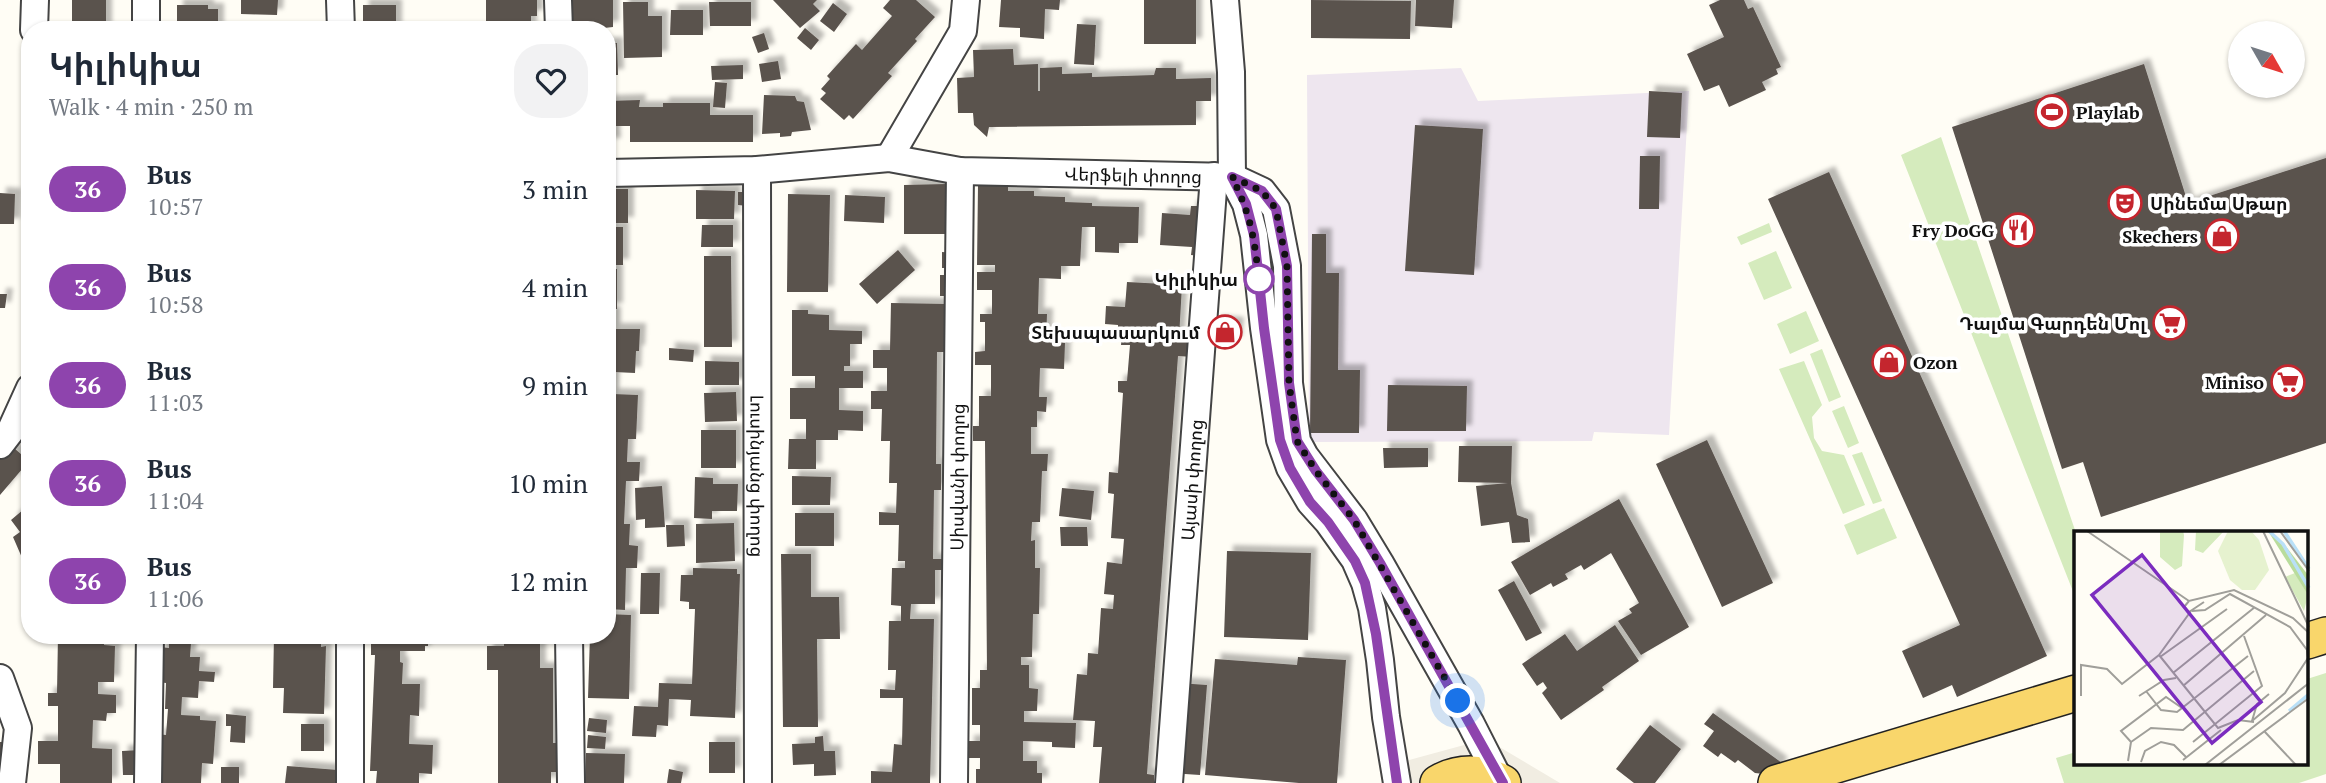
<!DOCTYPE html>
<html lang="en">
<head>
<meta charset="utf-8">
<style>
	body { margin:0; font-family:"PT Serif","Noto Sans Armenian",serif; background:#f2f2f3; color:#1f2937; height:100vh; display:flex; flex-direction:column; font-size:26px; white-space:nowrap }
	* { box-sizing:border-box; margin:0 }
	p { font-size:23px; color:#747a83 }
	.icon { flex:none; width:38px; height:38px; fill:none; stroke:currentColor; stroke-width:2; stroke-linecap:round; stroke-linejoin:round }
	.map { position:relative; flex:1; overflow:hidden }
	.details { position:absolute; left:21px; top:21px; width:595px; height:623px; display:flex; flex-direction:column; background:#fff; border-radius:28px; box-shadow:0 2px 5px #0004 }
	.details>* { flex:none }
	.badge { padding:0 14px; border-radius:23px; font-size:24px; line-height:46px }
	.needle { width:46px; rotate:129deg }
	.controls { position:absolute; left:2228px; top:21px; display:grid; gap:14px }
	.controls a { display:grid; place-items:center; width:77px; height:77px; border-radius:50%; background:#fff; box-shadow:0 2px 5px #0004; font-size:35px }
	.you { position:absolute; width:35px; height:35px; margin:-18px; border:5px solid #fff; border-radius:50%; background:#1a73e8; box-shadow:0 0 0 10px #1a73e833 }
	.map>.badge { position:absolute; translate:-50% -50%; box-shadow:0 0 0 4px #fff }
	.round { display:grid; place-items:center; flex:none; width:74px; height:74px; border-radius:28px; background:#f2f2f3 }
	.headline { display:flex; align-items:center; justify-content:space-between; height:119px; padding:0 28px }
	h1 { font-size:33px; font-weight:700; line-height:52px }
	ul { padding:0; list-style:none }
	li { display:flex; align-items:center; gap:21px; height:98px; padding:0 28px }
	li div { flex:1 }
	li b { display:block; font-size:26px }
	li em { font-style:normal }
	li .badge { min-width:77px; font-weight:700; text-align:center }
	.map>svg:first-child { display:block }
	.industrial { fill:#eee6ef }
	.green { fill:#d5ebbd }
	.plaza { fill:#f1ede2 }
	.building { fill:#5a524d; filter:url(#shadow) }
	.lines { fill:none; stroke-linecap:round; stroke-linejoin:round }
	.minor-casing { stroke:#444; stroke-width:30 }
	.major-casing { stroke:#222; stroke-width:38 }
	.minor { stroke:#fff; stroke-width:26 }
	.major { stroke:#f9d66b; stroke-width:35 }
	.line-casing { stroke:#fff; stroke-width:16 }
	.line { stroke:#8e44ad; stroke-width:10 }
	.walk { stroke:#111; stroke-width:7; stroke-dasharray:0 12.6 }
	.stop-dot { fill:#fff; stroke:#8e44ad; stroke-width:3.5 }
	.labels { text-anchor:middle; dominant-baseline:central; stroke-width:7; stroke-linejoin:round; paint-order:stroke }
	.poi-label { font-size:18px; font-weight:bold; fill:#111; stroke:#fff; text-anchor:end }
	.street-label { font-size:18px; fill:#111; stroke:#fff }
	.stop-label { font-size:18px; font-weight:bold; fill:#111; stroke:#fff; text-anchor:end }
	.inset-river { fill:none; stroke:#b9e0f7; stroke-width:3.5 }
	.inset-road { fill:none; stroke:#a09f9a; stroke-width:2 }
	.view { fill:#7b2cbf; fill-opacity:0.15; stroke:#7b2cbf; stroke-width:3.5 }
	.inset-edge { fill:none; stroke:#111; stroke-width:3.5 }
</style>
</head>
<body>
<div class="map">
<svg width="2326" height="783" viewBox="0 0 2326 783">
	<defs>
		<filter id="shadow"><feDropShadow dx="6" dy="-6" stdDeviation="2" flood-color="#0004"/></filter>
	</defs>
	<rect width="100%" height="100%" fill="#fffdf5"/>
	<!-- industrial -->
	<path class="industrial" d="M1461,68L1478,101L1689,91L1669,435L1594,432L1592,441L1309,442L1307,75Z"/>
	<!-- green -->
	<path class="green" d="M1941,137L2076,533V599L1901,155Z
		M1769,223L1772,232L1741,245L1737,237Z
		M1776,251L1792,288L1764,300L1748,263Z
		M1806,311L1819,341L1790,354L1777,324Z
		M1822,349L1841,397L1829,402L1810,354Z
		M1804,361L1822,405L1812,417L1814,438L1822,451L1844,455L1865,505L1843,514L1779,369Z
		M1844,406L1859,443L1848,448L1832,411Z
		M1862,452L1882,501L1873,504L1852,455Z
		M1884,508L1897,538L1857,555L1844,525Z
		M2326,673V774L2299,783H2064L2056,758L2076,752V764H2307V679Z"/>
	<!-- plaza -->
	<path class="plaza" d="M1486,739L1560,783H1382L1380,768Z"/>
	<!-- building -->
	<path class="building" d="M72,0H106V30H72Z
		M241,0H278L277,15L241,14Z
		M486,0H537V16H531V30H486Z
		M570,0H613V27L604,28V30H570Z
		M773,0H817L813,4L820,11L800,28Z
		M890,0H916L935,17L915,39L917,41L888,73L892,76L853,119L849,115L844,120L820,99L826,93L821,89L830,79L827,76L856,44L862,50L892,16L883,8Z
		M1001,0H1060L1059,10L1045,9L1044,39L1020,37V28L999,27Z
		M1144,0H1196V44H1144Z
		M1311,0L1411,1L1410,39L1311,38Z
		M1416,0H1454L1452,28L1415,26Z
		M1720,0H1744L1748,9L1753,7L1781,67L1776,69L1778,74L1762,82L1766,90L1729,107L1719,85L1704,91L1687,54L1724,37L1709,5Z
		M623,2H648V16H662V57L624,58Z
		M709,2H751V26H710Z
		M833,3L847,14L834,32L820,21Z
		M177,5H208V9H218V30H177Z
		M363,5H396V30H363Z
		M671,10H703V35H670Z
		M1077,24L1096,25L1094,65L1074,64Z
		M805,28L819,40L811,50L797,38Z
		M764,33L769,49L758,53L752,37Z
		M607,43H617L618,75H607Z
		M1013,49L1014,65L1038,64V91H1040V68L1062,67V74L1092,73V77L1154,75L1156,68H1176V79L1211,78V101H1196V125L989,127L987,137L974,125L973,113H958L957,78L974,77L973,50Z
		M778,61L781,79L762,82L759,64Z
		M2144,64L2188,203L2326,158V443L2101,517L2083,462L2062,469L1952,127Z
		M743,65V79L712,80L711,66Z
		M715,82L727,83L725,108L713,107Z
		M1649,91L1682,93L1680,138L1647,137Z
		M764,95L795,96L797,101L804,102L811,130L792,132L791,136L780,137V133L762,134Z
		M640,100L639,107H663V103H710V115H753V142H630V126H614L615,144H607V101Z
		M1415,125L1483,129L1474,275L1405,271Z
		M1640,156H1660L1659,209H1639Z
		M1829,172L2047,656L1957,697L1952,685L1923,698L1902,651L1960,625L1768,199Z
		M946,184L947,234H904V185Z
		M978,186H1008V191H1034V196L1065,197V202L1092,203V206L1139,207L1138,243H1119V253L1095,252V227H1082L1080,266H1061V279L1039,278L1038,314H1047L1046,342L1065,343L1064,369L1040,368L1039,397H1047L1046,412L1037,411V427H1031V454H1048L1047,471H1042L1040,522H1032L1031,541L1035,540V568H1040L1039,614H1033L1032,657H1021V665H1029V688L1038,689L1037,711H1024V722L1076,723L1075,748L1052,747V742L1023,741V761H1037V773H1042V783H976V769H980V758H968V741H980V725H972V688H980V670H987L985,441H973V426H979V396H991V365H975V352L985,351V322H980V314H992V290H977V272H995V265H977Z
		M607,189H628V223H607Z
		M696,190L735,191L734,219H696Z
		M738,192H748V206L738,205Z
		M0,193L15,194L14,224H0Z
		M788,194L830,195L828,292H787Z
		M845,195L885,197L884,223L844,221Z
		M1191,206H1204L1201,256L1191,255L1192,247L1160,245L1162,213L1190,215Z
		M702,225H733V247H701Z
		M607,227H623V265H607Z
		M1312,234H1326V273H1339L1338,370H1360L1359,433H1310Z
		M898,250L915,270L877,304L859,284Z
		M942,252L955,253V268H942Z
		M704,256H731L732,347H704Z
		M607,269H617V309H607Z
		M940,275H956L955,296H940Z
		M1127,282L1182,285L1179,338L1194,340L1193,357L1178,356L1147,774L1154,775V783H1099L1102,747H1093L1095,721L1073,720L1077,674L1087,675L1088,653L1098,654L1101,608L1113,609L1114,595L1104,594L1107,562L1122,564L1124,539L1111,538L1114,494L1108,493L1109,472L1118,473L1123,393L1118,392V381H1127L1130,345H1121L1122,335H1118V325L1105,324L1106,306L1125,307Z
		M0,294H7L5,308H0Z
		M891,303L948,304L947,352H937L936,464H941V490H934L933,559H945L944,570H935V604H911L910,619H934L930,783H871V771L892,772L894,744L902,745L903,698H880V689L895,690L896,670H888L889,621H901V606L891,605L892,568H905V561H898L899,525H879V512L896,513L897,483H889L890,441H881L882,409H871V391H887V368H873V350H890Z
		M792,310H808V314L829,315V330L862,331V344H850V366H844V371H863V388H839V410L863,411V431L838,430V440H816V469H788L789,439H806V419H790V388H815V376H792Z
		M615,312V329H640L639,351H636L635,373L614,372L613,394L638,395L636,439H628L627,462H640L639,481H626L624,524H630L629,545L638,546L637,568H626L625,610L607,609V313Z
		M1216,321L1238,323L1236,342L1214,340Z
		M669,348L694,350L693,362L669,360Z
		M705,361L739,362V385H705Z
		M1388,385L1467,386L1466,431H1387Z
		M736,392L737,421L705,422L704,393Z
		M701,430H736V468H701Z
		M1707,440L1773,583L1722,607L1656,464Z
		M7,442L29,461L0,495V451Z
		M1459,446H1512L1511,483L1517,515L1528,519L1530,542L1512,543L1509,522L1481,526L1476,486L1508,483L1458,482Z
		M1383,448H1428V467L1384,468Z
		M792,476L831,477L830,505H792Z
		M695,477L713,478V484H738L737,511H712V519L694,518Z
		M662,486L665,527L645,528V519L636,520L635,488Z
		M1062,488L1094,491L1091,520L1059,516Z
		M1619,499L1689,627L1641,655L1618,621L1632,613L1629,609L1639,603L1611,553L1584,570L1581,565L1565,574L1568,579L1553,587L1551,583L1530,595L1511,562Z
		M30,504V557L23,560L13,537L20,532L11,520Z
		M795,513H834V546H795Z
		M734,523L735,561L696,563V524Z
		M666,525H684L685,546L667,547Z
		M1060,527H1087L1088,546H1061Z
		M1227,551L1311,553L1308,640L1224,637Z
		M781,554H811V597H839L840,639H817L818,727H783Z
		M693,568L737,569V574H740L735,718L690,716L691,700L669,699L668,726L657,725L656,737L632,736L634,706L658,707L659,683L692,684L695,609H689V602L680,601L681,575H693Z
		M641,573H660L659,614H640Z
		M1514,581L1542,633L1526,641L1498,590Z
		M607,614L631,615L629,699L588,698L590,635H607Z
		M1615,625L1639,661L1602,687L1604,690L1561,720L1542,693L1547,688L1543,682L1537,686L1522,664L1565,634L1577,651Z
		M58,635H104V645L115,646L114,682H98V694L116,695V713H107L106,721L93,720L92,748L112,749V783H60V764H38V741H58V706H48V693H57Z
		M274,635H321V647L326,646L324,714L283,713L284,688H273Z
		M371,635H399V637L406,638V635H428V646H425V651H400V662L403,663L402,684H420L419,716L410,715L409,744L433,745L432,774L419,773V783H376L377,771H370L375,655H371Z
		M504,635H546V644H540V668H553V743H558V772H551V783H498V670H487V646H504Z
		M169,642L191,643L190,657H200L199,671L215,672L214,682L199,681L198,698L182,697L181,715L200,716V720L216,721L213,764L202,763L201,783H159L158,734L166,735L168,709H165L166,683L158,682L160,647L169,648Z
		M1298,657L1346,660L1337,783H1299L1205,775L1215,659L1297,665Z
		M1178,683L1207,685L1200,775L1170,773Z
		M1713,713L1782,763L1773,775L1755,773L1738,760L1735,763L1721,753L1718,757L1703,746L1714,731L1704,724Z
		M226,714L246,716L245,743L230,742L231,726H226Z
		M589,718L607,720L606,733L587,731Z
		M301,724H324V751H301Z
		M1650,725L1681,749L1655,783H1634L1616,769Z
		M588,735L606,737L605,749L587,748Z
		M823,736L824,751H835L836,775L814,776V764L793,765L792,744L815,743V737Z
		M0,742H3L5,766L0,767Z
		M709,742H735V773H709Z
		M141,750L142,775H123L122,751Z
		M586,753L625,754L624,783H585Z
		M287,766L338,770L337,783H285Z
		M221,767H239V783H221Z
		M669,769L683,772L681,783H667Z"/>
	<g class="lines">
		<defs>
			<g id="minor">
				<path d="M340,0L341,30"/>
				<path d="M558,0L559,30"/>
				<path d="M1225,0L1231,72L1232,177L1246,204L1254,235L1264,328L1280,440L1290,468L1310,502L1328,522L1355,560L1365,583L1372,608L1380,660L1386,717L1397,783"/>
				<path d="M34,30L35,0"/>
				<path d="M146,30V0"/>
				<path d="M889,158L963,31L966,0"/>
				<path id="s1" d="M757,170L758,783"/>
				<path id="s2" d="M607,173L757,170L889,158L960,171L1232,177L1262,191L1276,209L1287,266L1289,383L1297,441L1305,456L1354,520L1380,563L1471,724L1500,781"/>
				<path d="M0,445L10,432L30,388"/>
				<path d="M350,635V783"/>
				<path d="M569,635L571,783"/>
				<path d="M0,678L18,728L12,783"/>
				<path d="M148,783L150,635"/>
				<path id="s3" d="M954,783L960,171"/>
				<path id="s4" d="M1169,783L1214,176"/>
			</g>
			<path id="major" d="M2307,641L2326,635
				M1438,783C1458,771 1482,771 1503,783
				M1776,783L2076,693"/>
		</defs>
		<!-- minor casing -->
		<use href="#minor" class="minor-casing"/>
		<!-- major casing -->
		<use href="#major" class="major-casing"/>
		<!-- minor -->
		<use href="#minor" class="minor"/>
		<!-- major -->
		<use href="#major" class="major"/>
	</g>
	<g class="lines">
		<defs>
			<path id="line" d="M1397,783L1376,634L1365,583L1355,561L1328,522L1310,502L1290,468L1280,440L1264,328L1254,235L1246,204L1232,177L1262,191L1276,209L1287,266L1289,383L1297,441L1316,471L1354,520L1380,563L1503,783"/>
		</defs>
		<!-- line casing -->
		<use href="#line" class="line-casing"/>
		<!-- line -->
		<use href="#line" class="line"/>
		<!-- walk -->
		<path class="walk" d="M1259,279V282C1255,241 1251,215 1232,177L1262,191L1276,209L1287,266L1289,383L1297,441L1316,471L1354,520L1458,701"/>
	</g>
	<!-- icons -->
	<defs>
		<symbol id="stadium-ring" viewBox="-11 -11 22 22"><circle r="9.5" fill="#fff" stroke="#c4262e" stroke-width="1.5"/><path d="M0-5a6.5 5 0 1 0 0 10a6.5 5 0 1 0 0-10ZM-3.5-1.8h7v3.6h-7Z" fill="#c4262e"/></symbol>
		<symbol id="theatre-ring" viewBox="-11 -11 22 22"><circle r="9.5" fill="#fff" stroke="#c4262e" stroke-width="1.5"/><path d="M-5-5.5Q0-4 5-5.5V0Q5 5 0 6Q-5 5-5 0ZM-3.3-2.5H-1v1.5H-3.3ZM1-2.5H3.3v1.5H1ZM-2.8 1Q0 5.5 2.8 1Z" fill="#c4262e"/></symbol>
		<symbol id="restaurant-ring" viewBox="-11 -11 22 22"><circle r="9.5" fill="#fff" stroke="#c4262e" stroke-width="1.5"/><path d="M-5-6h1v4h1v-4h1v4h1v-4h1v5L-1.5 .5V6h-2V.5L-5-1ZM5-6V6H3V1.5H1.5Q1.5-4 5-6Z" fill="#c4262e"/></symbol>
		<symbol id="shop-ring" viewBox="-11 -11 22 22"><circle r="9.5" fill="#fff" stroke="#c4262e" stroke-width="1.5"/><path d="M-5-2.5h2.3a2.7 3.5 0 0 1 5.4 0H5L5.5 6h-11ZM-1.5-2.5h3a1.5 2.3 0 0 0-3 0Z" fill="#c4262e"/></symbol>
		<symbol id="supermarket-ring" viewBox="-11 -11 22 22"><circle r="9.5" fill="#fff" stroke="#c4262e" stroke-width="1.5"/><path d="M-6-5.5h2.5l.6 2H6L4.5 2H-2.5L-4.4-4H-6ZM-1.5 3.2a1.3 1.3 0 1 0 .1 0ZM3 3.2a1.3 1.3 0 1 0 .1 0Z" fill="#c4262e"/></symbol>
	</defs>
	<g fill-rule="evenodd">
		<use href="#stadium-ring" x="2033" y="93" width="38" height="38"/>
		<use href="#theatre-ring" x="2106" y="184" width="38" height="38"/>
		<use href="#restaurant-ring" x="1999" y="211" width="38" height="38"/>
		<use href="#shop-ring" x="2203" y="217" width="38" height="38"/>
		<use href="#supermarket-ring" x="2151" y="304" width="38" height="38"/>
		<use href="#shop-ring" x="1206" y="313" width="38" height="38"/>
		<use href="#shop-ring" x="1870" y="343" width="38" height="38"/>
		<use href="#supermarket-ring" x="2269" y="363" width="38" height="38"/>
	</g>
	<!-- markers -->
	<circle class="stop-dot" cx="1259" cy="279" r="14"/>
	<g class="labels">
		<!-- poi labels -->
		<g class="poi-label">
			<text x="2076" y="112" text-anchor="start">Playlab</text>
			<text x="2150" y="203" text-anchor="start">Սինեմա Սթար</text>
			<text x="1994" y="230">Fry DoGG</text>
			<text x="2198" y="236">Skechers</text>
			<text x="2146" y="323">Դալմա Գարդեն Մոլ</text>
			<text x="1200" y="332">Տեխսպասարկում</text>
			<text x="1913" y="362" text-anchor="start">Ozon</text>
			<text x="2264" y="382">Miniso</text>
		</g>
		<!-- street labels -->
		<g class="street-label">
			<text stroke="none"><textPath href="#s2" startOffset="528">Վերֆելի փողոց</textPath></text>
			<text stroke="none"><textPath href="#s1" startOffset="306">Լուսինյանց փողոց</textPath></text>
			<text stroke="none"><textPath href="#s3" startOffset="306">Սիսվանի փողոց</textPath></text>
			<text stroke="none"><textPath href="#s4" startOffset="304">Այասի փողոց</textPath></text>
		</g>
		<!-- stop labels -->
		<g class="stop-label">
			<text x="1238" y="279">Կիլիկիա</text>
		</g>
	</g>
	<!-- overview -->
	<g transform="translate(2074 531)">
		<rect width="234" height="234" fill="#fffdf5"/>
		<path d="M86,0H109L110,4L108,35L101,39L86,26ZM122,0H150L129,22L121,19ZM221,42L234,64L230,80L211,46Z" fill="#d5ebbd"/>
		<path d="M194,0L210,13L234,44V64Z" fill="#b9dc9c"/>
		<path d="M154,0H177L185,9L195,39L181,59H168L156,49L144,20Z" fill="#e6f2cf"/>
		<path class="inset-river" d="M195,0L209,13L235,57M210,0L235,38M215,180L235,163"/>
		<path class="inset-road" d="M13,0L115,70L160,59L219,87L235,102M189,0L235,96M206,0L235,40M115,70L110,76L115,81L130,71M118,80L131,79L156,63L216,96L233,119L234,127L211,162L178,190M85,124L144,197L164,189L180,191M86,126L153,78M99,142L181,76M109,155L192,84M72,160L87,179L103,181L174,125M7,165V134L33,138L48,153L85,124L117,80M65,165L90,149L102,147M178,190L183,173L195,163M191,201L222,234M57,211L47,200L92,166L108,177M119,211L188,155L170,105M109,229L147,199M54,230L57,211L77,197L109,199L180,140M67,231L71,220L87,211L100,214L112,226M131,234L235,152M145,234L235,167"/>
		<path class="view" d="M68,24L187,171L138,212L18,64Z"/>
		<rect width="234" height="234" class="inset-edge"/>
	</g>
</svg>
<div class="controls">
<a><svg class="needle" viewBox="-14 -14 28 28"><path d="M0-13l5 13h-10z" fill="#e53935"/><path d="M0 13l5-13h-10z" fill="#747a83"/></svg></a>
</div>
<div class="you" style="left:1458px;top:701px"></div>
<section class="details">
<div class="headline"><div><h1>Կիլիկիա</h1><p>Walk · 4 min · 250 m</p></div><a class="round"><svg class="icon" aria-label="heart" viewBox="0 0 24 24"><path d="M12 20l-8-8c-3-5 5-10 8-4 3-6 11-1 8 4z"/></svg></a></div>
<ul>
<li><span class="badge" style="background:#8e44ad;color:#fff">36</span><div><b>Bus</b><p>10:57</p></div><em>3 min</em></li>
<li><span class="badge" style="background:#8e44ad;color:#fff">36</span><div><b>Bus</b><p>10:58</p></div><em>4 min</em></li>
<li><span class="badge" style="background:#8e44ad;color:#fff">36</span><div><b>Bus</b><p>11:03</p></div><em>9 min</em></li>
<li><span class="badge" style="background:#8e44ad;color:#fff">36</span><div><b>Bus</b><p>11:04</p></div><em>10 min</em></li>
<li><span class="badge" style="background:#8e44ad;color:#fff">36</span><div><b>Bus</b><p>11:06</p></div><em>12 min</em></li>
</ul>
</section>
</div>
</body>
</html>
